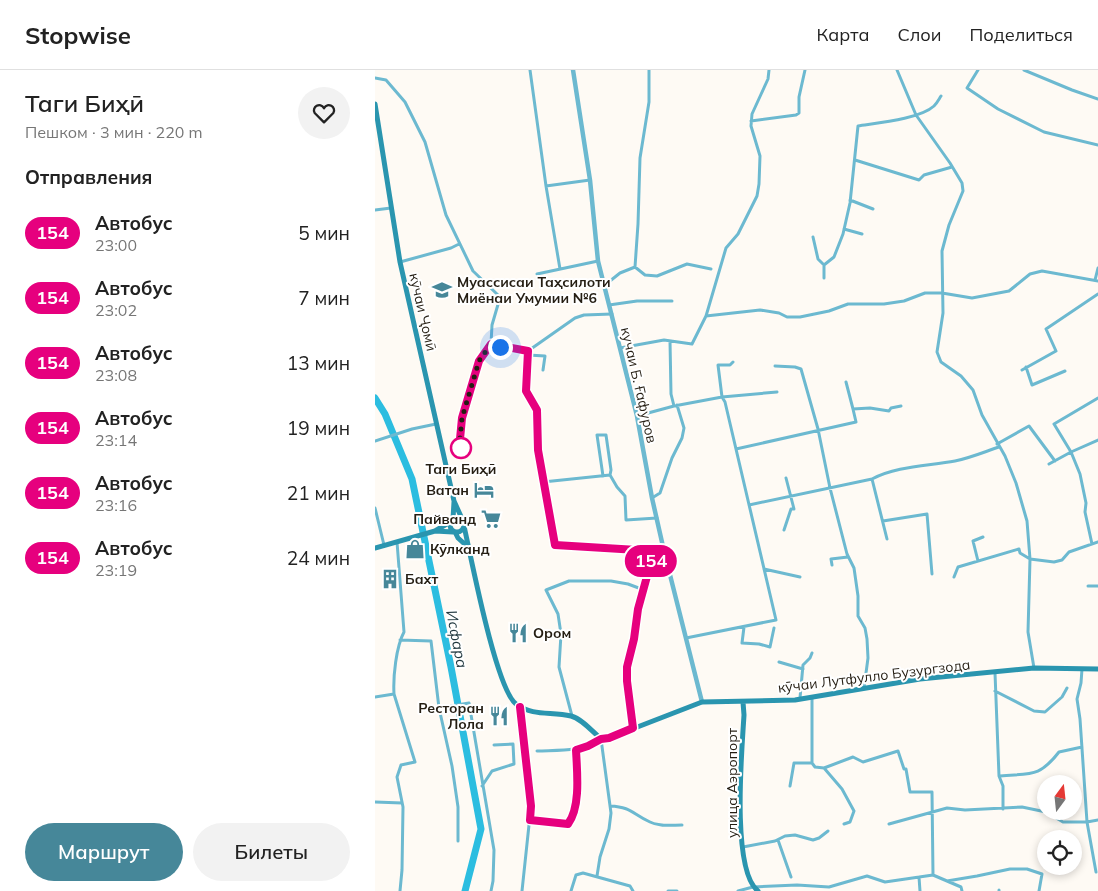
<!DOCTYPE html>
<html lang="ru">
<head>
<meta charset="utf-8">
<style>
	body { margin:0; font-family:Mulish,sans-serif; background:#f2f2f2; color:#222; height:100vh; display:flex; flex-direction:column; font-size:19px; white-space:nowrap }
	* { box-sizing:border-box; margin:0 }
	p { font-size:16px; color:#767676 }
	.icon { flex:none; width:28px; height:28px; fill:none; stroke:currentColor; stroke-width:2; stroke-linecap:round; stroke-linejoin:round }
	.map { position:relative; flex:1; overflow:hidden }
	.panel { display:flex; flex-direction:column; background:#fff; width:375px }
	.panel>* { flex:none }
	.badge { padding:0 10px; border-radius:16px; font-size:18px; line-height:32px }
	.needle { width:32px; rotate:15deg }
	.tools { position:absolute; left:662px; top:705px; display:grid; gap:10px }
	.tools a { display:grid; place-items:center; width:45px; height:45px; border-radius:50%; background:#fff; box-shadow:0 2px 8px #0003; font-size:25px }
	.you { position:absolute; width:25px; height:25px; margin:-12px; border:4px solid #fff; border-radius:50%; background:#1a73e8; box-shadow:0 0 0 8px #1a73e833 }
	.map>.badge { position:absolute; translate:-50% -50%; box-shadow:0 0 0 2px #fff }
	h2 { padding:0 25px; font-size:19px; line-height:45px }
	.round { display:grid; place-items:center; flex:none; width:52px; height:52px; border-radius:26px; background:#f2f2f2 }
	.overview { display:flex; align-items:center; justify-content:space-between; height:85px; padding:0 25px }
	h1 { font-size:24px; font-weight:600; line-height:38px }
	.cta { display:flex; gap:10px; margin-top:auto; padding:10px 25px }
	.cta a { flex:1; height:58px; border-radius:30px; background:#468799; color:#fff; font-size:20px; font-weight:600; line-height:58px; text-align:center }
	.cta a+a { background:#f2f2f2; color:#222 }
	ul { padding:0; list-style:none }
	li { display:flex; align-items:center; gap:15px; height:65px; padding:0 25px }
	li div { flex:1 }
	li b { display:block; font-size:19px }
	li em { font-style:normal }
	li .badge { min-width:55px; font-weight:700; text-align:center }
	header { display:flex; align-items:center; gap:30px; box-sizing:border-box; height:70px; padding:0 25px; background:#fff; border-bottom:1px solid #e0e0e0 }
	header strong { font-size:24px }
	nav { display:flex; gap:28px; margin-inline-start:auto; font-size:18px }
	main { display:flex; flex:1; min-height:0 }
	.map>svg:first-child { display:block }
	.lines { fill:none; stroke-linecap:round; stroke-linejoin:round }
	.river { stroke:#2cbde0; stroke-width:7 }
	.minor { stroke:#6cb9d0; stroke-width:3 }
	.tertiary { stroke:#6cb9d0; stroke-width:4.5 }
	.secondary { stroke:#2a95af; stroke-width:5 }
	.line-casing { stroke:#fff; stroke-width:11 }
	.line { stroke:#e6007e; stroke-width:8 }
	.walk { stroke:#251e13; stroke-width:5; stroke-dasharray:0 9 }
	.stop-dot { fill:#fff; stroke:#e6007e; stroke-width:2.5 }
	.labels { text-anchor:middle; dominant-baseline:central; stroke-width:4; stroke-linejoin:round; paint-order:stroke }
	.poi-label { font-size:14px; font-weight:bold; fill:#251e13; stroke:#fff; text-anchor:start }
	.street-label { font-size:14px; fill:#251e13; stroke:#fff }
	.stop-label { font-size:14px; font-weight:bold; fill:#251e13; stroke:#fff }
	.water-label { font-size:15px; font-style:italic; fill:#1f363d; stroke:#fff }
</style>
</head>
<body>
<header>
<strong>Stopwise</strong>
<nav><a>Карта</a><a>Слои</a><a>Поделиться</a></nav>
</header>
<main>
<section class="panel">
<div class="overview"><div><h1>Таги Биҳӣ</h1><p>Пешком · 3 мин · 220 m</p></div><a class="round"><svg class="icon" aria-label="heart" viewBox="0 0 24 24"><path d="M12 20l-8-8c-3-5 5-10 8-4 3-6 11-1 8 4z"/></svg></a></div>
<h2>Отправления</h2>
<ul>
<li><span class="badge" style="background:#e6007e;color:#fff">154</span><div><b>Автобус</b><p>23:00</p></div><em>5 мин</em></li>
<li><span class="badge" style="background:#e6007e;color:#fff">154</span><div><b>Автобус</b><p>23:02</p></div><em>7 мин</em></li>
<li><span class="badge" style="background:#e6007e;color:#fff">154</span><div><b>Автобус</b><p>23:08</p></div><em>13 мин</em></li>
<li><span class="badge" style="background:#e6007e;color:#fff">154</span><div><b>Автобус</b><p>23:14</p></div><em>19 мин</em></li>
<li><span class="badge" style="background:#e6007e;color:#fff">154</span><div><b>Автобус</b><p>23:16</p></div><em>21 мин</em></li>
<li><span class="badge" style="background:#e6007e;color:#fff">154</span><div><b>Автобус</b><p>23:19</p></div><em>24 мин</em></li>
</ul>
<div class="cta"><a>Маршрут</a><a>Билеты</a></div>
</section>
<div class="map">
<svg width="723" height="821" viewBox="0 0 723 821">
	<rect width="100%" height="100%" fill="#fefaf4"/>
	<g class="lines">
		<!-- river -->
		<path class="river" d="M0,328L10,344L37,409L76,597L106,759L90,821"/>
		<!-- minor -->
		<path class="minor" d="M155,0L171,116L185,199
			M522,0L541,45L575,93L587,113L588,121L574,155L567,181L568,243L562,282L566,292L586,306L598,320L607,345L630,386L641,413L652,451L655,489L653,562L659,598
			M603,0L592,18L623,39L669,62L723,75
			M649,0L697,20L723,29
			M0,8L11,10L30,32L50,72L71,145L98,201L123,225L124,231L117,255L116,274L153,281
			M376,51L421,45L424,43V27L430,0
			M480,90L544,110L549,105L577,97
			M171,116L215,110
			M475,130L498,139
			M0,140L16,138
			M469,159L487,164
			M438,167L443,189L449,195
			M25,192L76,178L84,174
			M260,197L263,154L265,88L274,32V0
			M162,204L223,191
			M449,208V195L459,187L468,164L475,133L483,56C502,53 545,49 559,36C562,33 564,29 566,26
			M720,210L723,198
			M230,215L245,203L260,197L270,205L282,206L312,194L336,199
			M234,235L262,231H297
			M331,246L385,240L404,243L412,247H425L454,241L473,234H509L529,231L550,223H567L597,228L634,221L655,204L667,201L723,211
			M295,271L296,324L299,336
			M245,278L289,270L317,274L331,246L351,178L363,164L382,126L384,114L385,86L376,56L377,44L393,9L394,0
			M153,281L151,321L162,340L163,380L180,475L289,481
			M153,281L200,248L209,245L237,244
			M153,285L170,286L168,300
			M358,292L355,295H343L347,327L402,322
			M400,296L420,297L426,299L443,359L455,418L472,484L479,498L483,526V546L490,558L492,569L493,588L489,618
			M651,297L657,315L690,301
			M647,300L681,281L671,259L723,224
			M471,312L478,339
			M262,346L299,336L347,327L350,332L401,550L311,568
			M0,371L37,359L61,354
			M622,374L654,356L680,391
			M361,379L481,352L478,339L495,338L514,341L516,338L526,336
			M86,382L85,369L87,348L104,291L116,274
			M674,394L696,382L723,370
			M228,406L222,365H231L236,400L235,405
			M497,409L512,469
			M168,412L235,405L242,417L250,426L251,450L282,448
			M277,428L285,423L297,388L307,368L309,358L302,335
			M374,435L497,409C521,396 553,396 580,391C595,388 609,382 624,377
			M0,438L9,475
			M508,451L552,444L557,504
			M409,460L416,439H419L411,408
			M22,472L29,562C21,577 18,607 19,624L40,692L26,695L22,707L28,737L27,800L25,821
			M717,474L710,442L711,433L705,404L696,382L679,354L723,328
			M603,491L598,471L608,467
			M457,495L456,489L473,487
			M389,499L425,507
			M579,507L583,497L644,479L645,483L655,489L679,492L687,490L694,482L723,472
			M713,516H723
			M369,557L367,573L384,574L395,577L399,558
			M25,570L56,571L64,638
			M404,592L428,599
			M707,599L706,613L702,629L705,649L712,752L721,802
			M620,603L624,706L628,716V739
			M620,621L659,641L670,642L687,627L692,618
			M0,627L19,624
			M425,628L428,595L435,588L437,583
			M437,628V693L440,697L449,698L467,719L479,741L475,752L469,754
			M145,637L156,736L147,821
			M197,646L184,597L186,564L183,544L171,520L194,511H236L253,514L269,520
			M258,658L252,611V597L259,569L263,539L279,481
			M162,681C187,680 204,682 226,669L236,743L234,759L225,787L222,806
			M449,698L478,687L488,692L523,681L529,699H531L535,722H557L558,805
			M625,706C655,703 664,708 684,682L707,677
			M107,716L117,701L139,694L138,674L119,675
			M415,716L419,693H437
			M0,732L27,733
			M235,736C257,737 257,744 275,752C285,757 297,755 307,755
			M155,750L193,754C206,737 202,701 201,680
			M514,754L572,738L590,740L647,737L671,742L688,752H712L723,750
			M403,770L416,807
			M83,771V737L77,696L64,638L94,633L119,780L118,811L116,821
			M368,777L400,771L410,766L420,765L438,770L444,768L453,761
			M544,807L545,821
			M572,811L602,806L635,799H652L667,804L664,821
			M624,820V821
			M196,821L201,805L208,803L255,816L258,821
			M293,821H302
			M363,821L378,817L422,815L454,817L492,806L510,812L558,805L586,817L587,821"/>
		<!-- tertiary -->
		<path class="tertiary" d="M198,0L215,110L223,191L262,346L277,428L289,481L327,632"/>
		<!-- secondary -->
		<path class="secondary" d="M0,34L25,192L79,431L88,451
			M75 455a7 7 0 1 1 14 0a7 7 0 1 1-14 0Z
			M78,449L79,432
			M89,456C96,487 121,619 141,634C159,647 176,641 196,646C207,649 217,661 226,669L234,668L327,632L420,630L545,609L659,598L723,599
			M60,461L75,452
			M80,462L83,468L94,478
			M0,478L60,461L78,462
			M368,632L369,645C367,679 356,800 383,821"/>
	</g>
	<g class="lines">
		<defs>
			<path id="line" d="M86,382L85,369L87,348L104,291L116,274L153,281L151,321L162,340L163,380L180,475L279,481L263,539L259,569L252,597V611L258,658L234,668L226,669L213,676L201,680C202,701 206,737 193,754L155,750L156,736L145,637"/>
		</defs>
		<!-- line casing -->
		<use href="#line" class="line-casing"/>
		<!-- line -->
		<use href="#line" class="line"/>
		<!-- walk -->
		<path class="walk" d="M86,378V382L85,369L87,348L104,291L116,274L125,277"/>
	</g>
	<!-- icons -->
	<defs>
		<symbol id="school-bare" viewBox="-9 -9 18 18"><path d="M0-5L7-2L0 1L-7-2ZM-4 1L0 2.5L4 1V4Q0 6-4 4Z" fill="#468799" stroke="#fff" stroke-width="2.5" paint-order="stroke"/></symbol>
		<symbol id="hotel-bare" viewBox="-9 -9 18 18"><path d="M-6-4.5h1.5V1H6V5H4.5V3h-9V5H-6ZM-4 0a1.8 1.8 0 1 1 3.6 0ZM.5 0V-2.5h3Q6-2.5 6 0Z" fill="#468799" stroke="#fff" stroke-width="2.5" paint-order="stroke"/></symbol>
		<symbol id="supermarket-bare" viewBox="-9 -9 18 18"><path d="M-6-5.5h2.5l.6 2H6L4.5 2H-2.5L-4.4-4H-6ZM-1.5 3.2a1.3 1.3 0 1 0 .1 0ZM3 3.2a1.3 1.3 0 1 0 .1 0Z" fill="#468799" stroke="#fff" stroke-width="2.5" paint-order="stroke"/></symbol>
		<symbol id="shop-bare" viewBox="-9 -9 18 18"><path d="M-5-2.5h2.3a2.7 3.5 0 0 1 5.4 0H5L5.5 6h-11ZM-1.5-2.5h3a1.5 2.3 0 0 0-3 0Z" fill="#468799" stroke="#fff" stroke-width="2.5" paint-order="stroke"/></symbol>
		<symbol id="building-bare" viewBox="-9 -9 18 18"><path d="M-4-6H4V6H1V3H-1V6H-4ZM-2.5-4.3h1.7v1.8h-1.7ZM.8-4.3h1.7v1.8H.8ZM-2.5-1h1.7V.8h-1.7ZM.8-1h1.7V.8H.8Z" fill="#468799" stroke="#fff" stroke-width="2.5" paint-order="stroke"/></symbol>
		<symbol id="restaurant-bare" viewBox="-9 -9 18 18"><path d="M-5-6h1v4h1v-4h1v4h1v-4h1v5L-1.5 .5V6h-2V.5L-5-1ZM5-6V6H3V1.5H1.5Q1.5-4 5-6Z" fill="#468799" stroke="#fff" stroke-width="2.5" paint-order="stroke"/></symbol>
	</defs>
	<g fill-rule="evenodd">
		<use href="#school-bare" x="53" y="206" width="28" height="28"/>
		<use href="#hotel-bare" x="95" y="406" width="28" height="28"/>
		<use href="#supermarket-bare" x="102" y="435" width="28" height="28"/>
		<use href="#shop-bare" x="26" y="465" width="28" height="28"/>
		<use href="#building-bare" x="1" y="495" width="28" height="28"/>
		<use href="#restaurant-bare" x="129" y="549" width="28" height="28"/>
		<use href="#restaurant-bare" x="110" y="632" width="28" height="28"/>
	</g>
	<!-- markers -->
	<circle class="stop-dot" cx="86" cy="378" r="10"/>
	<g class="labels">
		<!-- poi labels -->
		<g class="poi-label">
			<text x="82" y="212">Муассисаи Таҳсилоти<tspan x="82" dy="16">Миёнаи Умумии №6</tspan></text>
			<text x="94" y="420" text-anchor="end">Ватан</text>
			<text x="101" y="449" text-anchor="end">Пайванд</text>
			<text x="55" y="479">Кӯлканд</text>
			<text x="30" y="509">Бахт</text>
			<text x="158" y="563">Ором</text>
			<text x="109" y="638" text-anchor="end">Ресторан<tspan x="109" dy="16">Лола</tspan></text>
		</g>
		<!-- street labels -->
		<g class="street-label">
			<text transform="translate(48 242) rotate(77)">кӯчаи Ҷомӣ</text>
			<text transform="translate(264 315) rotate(77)">кучаи Б. Ғафуров</text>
			<text transform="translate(499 606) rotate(-7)">кӯчаи Лутфулло Бузургзода</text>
			<text transform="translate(357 713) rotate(-90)">улица Аэропорт</text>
		</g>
		<!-- stop labels -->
		<g class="stop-label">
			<text x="86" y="399">Таги Биҳӣ</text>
		</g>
		<!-- water labels -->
		<g class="water-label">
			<text transform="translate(82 569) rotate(79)">Исфара</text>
		</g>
	</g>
</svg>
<div class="tools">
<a><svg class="needle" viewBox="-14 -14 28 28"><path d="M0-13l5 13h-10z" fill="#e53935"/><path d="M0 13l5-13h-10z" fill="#767676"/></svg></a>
<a><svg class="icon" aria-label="locate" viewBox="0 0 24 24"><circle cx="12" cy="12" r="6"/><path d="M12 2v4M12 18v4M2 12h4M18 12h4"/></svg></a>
</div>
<div class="you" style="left:125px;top:277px"></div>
<b class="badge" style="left:276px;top:491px;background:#e6007e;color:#fff">154</b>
</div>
</main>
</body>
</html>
